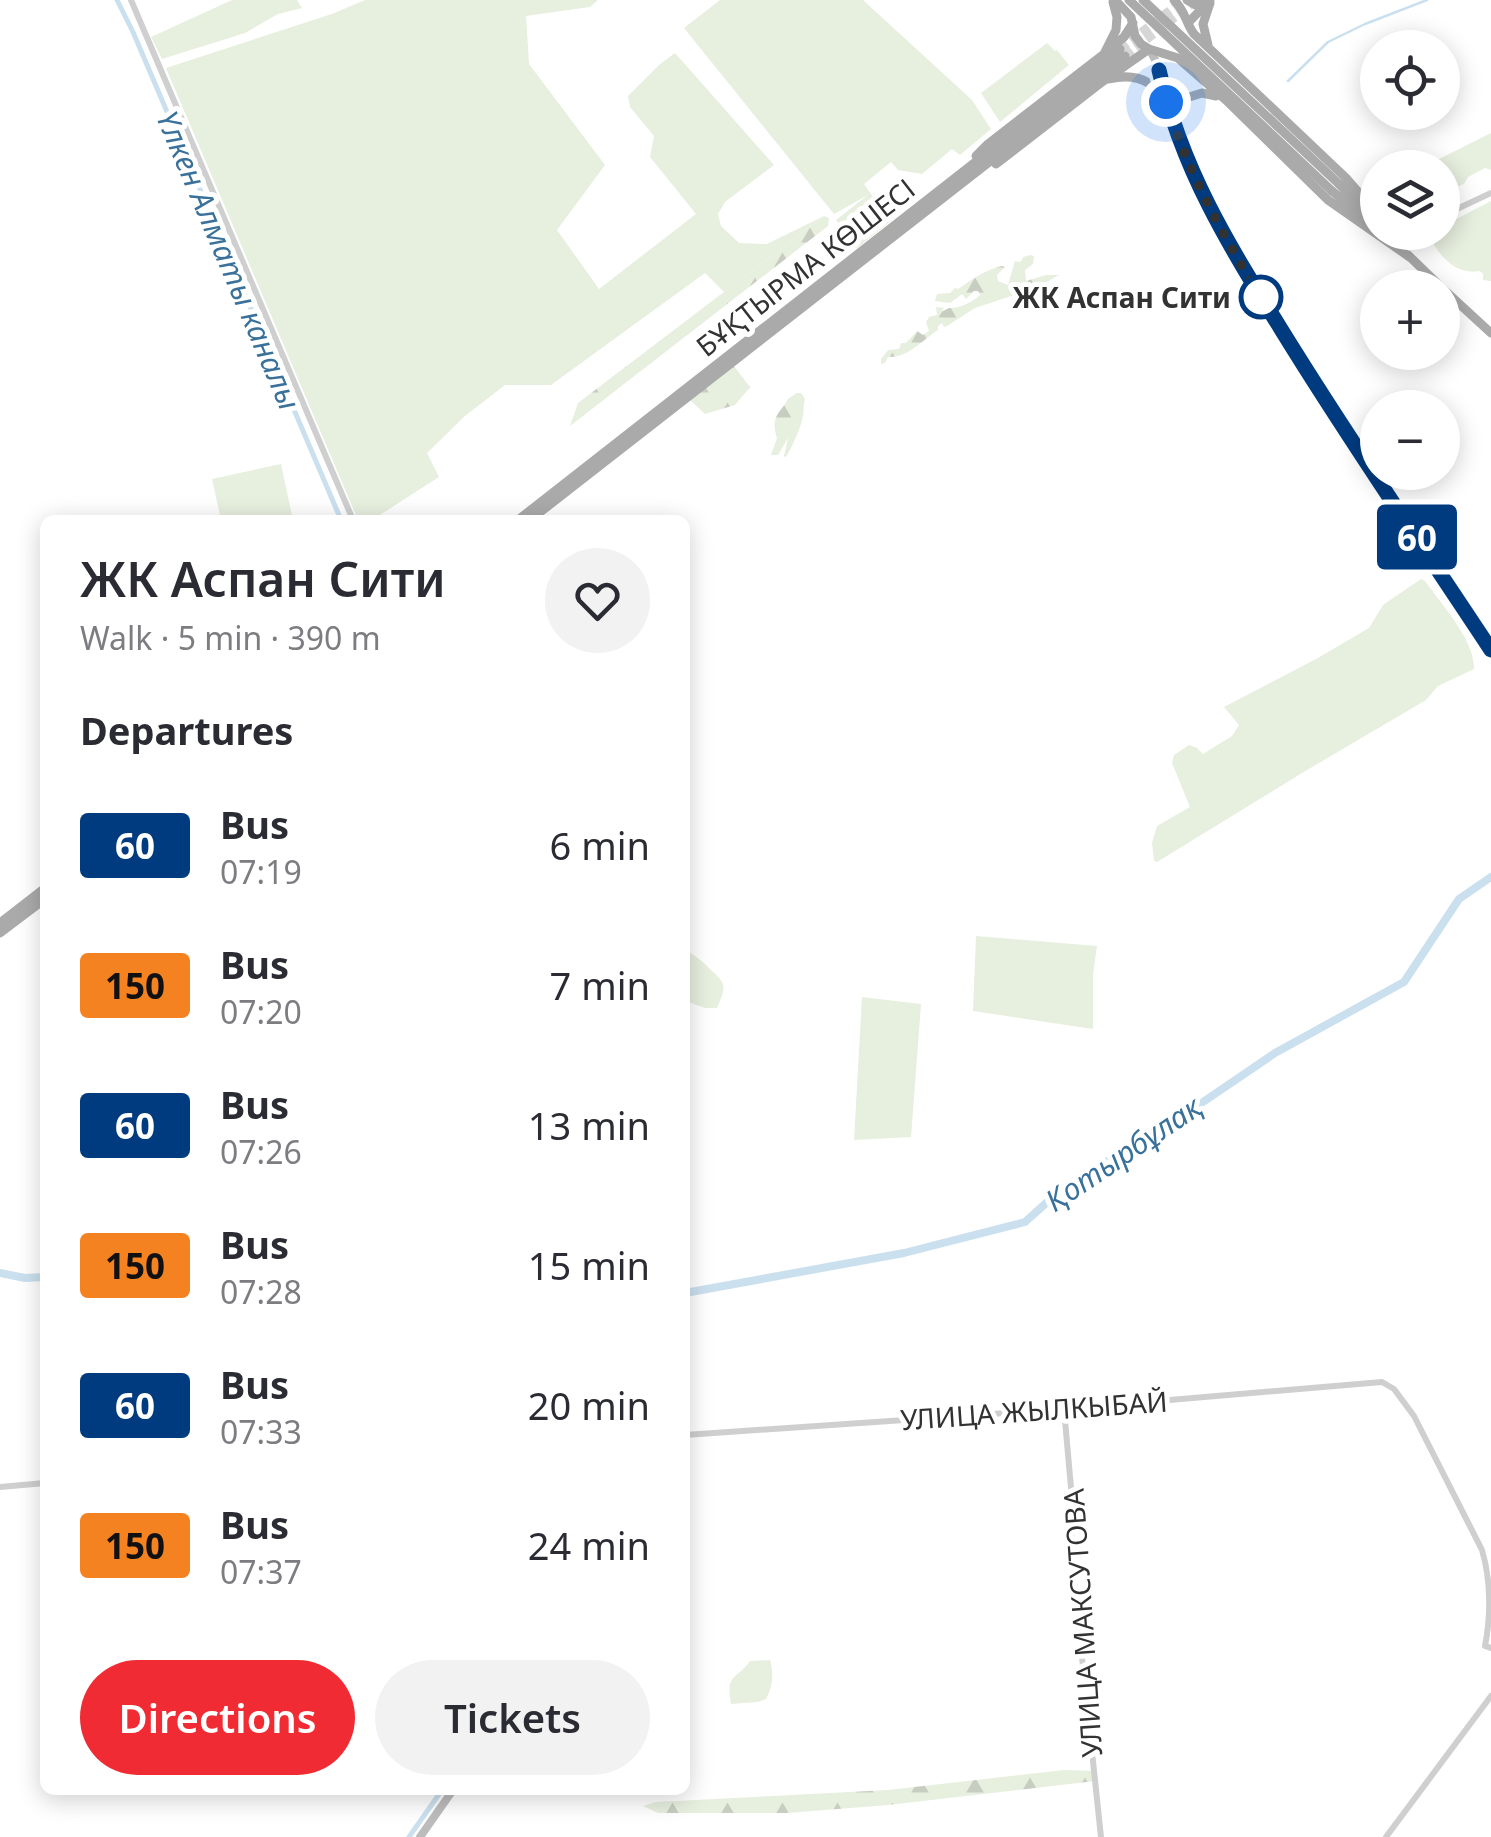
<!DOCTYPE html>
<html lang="en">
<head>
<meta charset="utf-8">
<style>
	body { margin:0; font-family:"Noto Sans",sans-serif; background:#f2f2f3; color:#2b2b33; height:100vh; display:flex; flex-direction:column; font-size:38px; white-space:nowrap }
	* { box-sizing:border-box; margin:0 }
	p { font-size:32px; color:#7c7c81 }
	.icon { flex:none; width:55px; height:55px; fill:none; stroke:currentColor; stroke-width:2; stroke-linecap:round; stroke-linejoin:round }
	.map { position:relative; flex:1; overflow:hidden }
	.panel { position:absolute; left:40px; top:515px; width:650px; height:1280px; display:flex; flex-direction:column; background:#fff; border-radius:15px; box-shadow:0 5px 25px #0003 }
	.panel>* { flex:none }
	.badge { padding:0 20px; border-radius:8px; font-size:35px; line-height:65px }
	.tools { position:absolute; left:1360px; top:30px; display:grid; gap:20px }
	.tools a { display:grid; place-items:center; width:100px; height:100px; border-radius:50%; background:#fff; box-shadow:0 5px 25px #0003; font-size:50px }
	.you { position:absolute; width:50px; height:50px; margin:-25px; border:8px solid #fff; border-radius:50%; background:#1a73e8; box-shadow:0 0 0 15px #1a73e833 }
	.map>.badge { position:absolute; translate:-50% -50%; box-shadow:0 0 0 5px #fff }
	h2 { padding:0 40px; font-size:38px; line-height:90px }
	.round { display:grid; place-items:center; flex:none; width:105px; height:105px; border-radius:52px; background:#f2f2f3 }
	.summary { display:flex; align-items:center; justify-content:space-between; height:170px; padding:0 40px }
	h1 { font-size:48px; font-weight:600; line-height:75px }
	.cta { display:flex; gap:20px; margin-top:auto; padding:20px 40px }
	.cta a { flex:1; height:115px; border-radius:60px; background:#f12b33; color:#fff; font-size:40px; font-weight:600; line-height:115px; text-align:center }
	.cta a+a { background:#f2f2f3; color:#2b2b33 }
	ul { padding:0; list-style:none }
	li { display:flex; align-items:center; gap:30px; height:140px; padding:0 40px }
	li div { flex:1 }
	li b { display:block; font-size:38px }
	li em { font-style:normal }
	li .badge { min-width:110px; font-weight:700; text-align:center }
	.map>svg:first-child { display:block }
	.grass { fill:#e7efdf }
	.forest { fill:url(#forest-firs) }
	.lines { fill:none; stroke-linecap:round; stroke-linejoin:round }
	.stream { stroke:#cbe0ef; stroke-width:2.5 }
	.canal { stroke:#cbe0ef; stroke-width:5 }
	.river { stroke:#cbe0ef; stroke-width:8 }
	.primary-tunnel { stroke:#d6d6d6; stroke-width:9; stroke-dasharray:9 4.5; stroke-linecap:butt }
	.tertiary { stroke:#cfcfcf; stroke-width:6 }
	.secondary { stroke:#bcbcbc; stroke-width:8 }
	.primary { stroke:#aaa; stroke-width:9 }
	.primary-bridge { stroke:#aaa; stroke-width:9 }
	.line-casing { stroke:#fff; stroke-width:22 }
	.line { stroke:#003b80; stroke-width:15 }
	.walk { stroke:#323232; stroke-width:10; stroke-dasharray:0 18 }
	.stop-dot { fill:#fff; stroke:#003b80; stroke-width:5 }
	.labels { text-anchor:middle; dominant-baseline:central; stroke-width:10; stroke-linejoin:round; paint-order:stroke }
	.street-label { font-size:28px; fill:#323232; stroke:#fff }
	.stop-label { font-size:28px; font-weight:bold; fill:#323232; stroke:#fff; text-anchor:end }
	.water-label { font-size:30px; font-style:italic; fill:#39719a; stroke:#fff }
</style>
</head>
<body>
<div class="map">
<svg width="1491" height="1837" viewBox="0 0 1491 1837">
	<defs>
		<pattern id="forest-firs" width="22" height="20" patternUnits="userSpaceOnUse" patternTransform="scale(2.5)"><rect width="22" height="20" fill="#e7efdf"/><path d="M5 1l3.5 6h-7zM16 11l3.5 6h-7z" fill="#c7cdc0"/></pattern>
	</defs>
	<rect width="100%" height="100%" fill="#fff"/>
	<!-- grass -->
	<path class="grass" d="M232,0H297L302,8L278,14L245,33L162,59L151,37Z
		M365,0H598L590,7L526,16L529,64L605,165L557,230L599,289L696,214L650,157L654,136L630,107L628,96L659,65L675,53L774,165L725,202L718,214L721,226L739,243L767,244L824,216L724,292L705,273L551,385H505L465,416L427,453L439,477L372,520H358L166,68L332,14Z
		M720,0H863L972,100L991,129L960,155L952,149L922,174L898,170L891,162L864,184L888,218L892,220L856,249L836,220L868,195L834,214L684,28Z
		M1047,43L1055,51L1057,50L1069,65L1000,122L981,93Z
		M1491,133V170L1485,168L1468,177L1464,184L1443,193L1442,168L1435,167L1437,160Z
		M1491,201V281L1483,280V274L1480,271C1455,275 1440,257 1429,236L1434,233L1442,232L1443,226Z
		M281,464L293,520H221L212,479Z
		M1421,579L1425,581C1442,605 1475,641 1474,669L1438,686L1426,700L1302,773L1157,862L1154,861L1152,843L1157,826L1190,807L1172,763L1174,755L1189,745L1197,748L1203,754L1232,736L1239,725L1224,707L1316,659L1369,628L1383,605Z
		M976,936L1097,946L1093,975V1029L973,1011Z
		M685,950C697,956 703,962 712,971C728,985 725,989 717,1008H705L685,1001Z
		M862,997L921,1004L911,1137L854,1140Z
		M770,1660C774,1674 773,1686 766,1699L758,1702L731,1704C725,1673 737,1680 750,1661Z"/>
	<!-- forest -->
	<path class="forest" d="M824,216L829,218L828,226L570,426L578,403Z
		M1030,255L1034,256L1033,264L1025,270L1026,281L1046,275H1059L1031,291L1023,292L975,308L947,326L944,327L942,323L938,326V330C921,341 908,358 888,357L885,363L881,364V359L888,350L899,349L901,343H906L917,331L923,335L929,331L926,322L929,317L937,315L936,307L944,308L941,312L949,308C958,309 973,302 980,295L978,291H974L966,299L962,294L950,303L935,301L937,294L950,293L955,288L958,289C973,279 984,270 1002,266L1005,267L997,275L998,281L1008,285L1015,261L1021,262L1023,257Z
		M733,365L750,387L735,405L705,414L690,400Z
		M797,393H801L805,399C803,405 804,411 803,416C801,428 792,447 786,457L784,456L788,438L778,455H771L777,438C770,416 779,415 788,399Z
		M1064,1770L1095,1771V1781L888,1805L787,1813H658L643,1806L656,1802L888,1790Z"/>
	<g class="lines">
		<!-- stream -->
		<path class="stream" d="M1288,81L1328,42L1365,24L1427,0"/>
		<!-- canal -->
		<path class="canal" d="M117,0L133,32L341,520
			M409,1837L442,1790"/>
		<!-- river -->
		<path class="river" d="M0,1273L25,1278L45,1277
			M685,1293L904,1253L1025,1222L1064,1187L1172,1123L1275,1053L1404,982L1459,899L1491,877"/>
		<!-- primary-tunnel -->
		<path class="primary-tunnel" d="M1120,49L1181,2
			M1125,56L1197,0"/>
		<!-- tertiary -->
		<path class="tertiary" d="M131,0L353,520
			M1442,216L1491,193
			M1401,245L1414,232
			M1064,1409L1072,1499L1071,1553L1101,1837
			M685,1435L1064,1409L1382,1382L1394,1389L1414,1416L1482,1550C1491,1580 1491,1616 1485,1646L1491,1648
			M0,1487L45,1483
			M1386,1837L1491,1696"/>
		<!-- secondary -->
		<path class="secondary" d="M1149,49C1163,70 1165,98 1172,121C1183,155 1197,188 1214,219C1296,367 1398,508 1491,650
			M420,1837L453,1790"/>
		<!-- primary -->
		<path class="primary" d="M1115,0L1131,17L1135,36L1141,44L1149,49L1178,58L1226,100L1328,200L1411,258
			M1174,0C1186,12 1185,22 1194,34L1346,178L1378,215
			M1187,0L1196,5L1206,2
			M1189,22L1210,0
			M1208,45L1203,24L1210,3
			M1110,49L1124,37L1133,23
			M1109,79C1133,73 1152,79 1166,100
			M1175,131L1177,115L1186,98L1202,93L1216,96
			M976,156L988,144L1104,54L1116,30L1117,17L1113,2
			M996,164L1102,82L1149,49
			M1339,184L1366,211
			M1332,191L1378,228
			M1391,232L1403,248
			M1408,255L1442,288
			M1442,288L1491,333
			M518,520L1120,49
			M530,520L1125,56
			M0,923L45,888
			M0,933L45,899"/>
		<!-- primary-bridge -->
		<path class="primary-bridge" d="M1129,0L1332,191
			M1143,0L1339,184"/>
	</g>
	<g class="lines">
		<defs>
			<path id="line" d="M1159,70C1183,177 1237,258 1294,350C1357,451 1425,550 1491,650"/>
		</defs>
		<!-- line casing -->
		<use href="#line" class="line-casing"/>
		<!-- line -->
		<use href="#line" class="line"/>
		<!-- walk -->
		<path class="walk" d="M1166,102C1189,176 1226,241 1266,306L1261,297"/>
	</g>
	<!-- markers -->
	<circle class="stop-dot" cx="1261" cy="297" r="20"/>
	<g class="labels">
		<!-- street labels -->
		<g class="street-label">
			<text transform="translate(805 267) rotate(-38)">БҰҚТЫРМА КӨШЕСІ</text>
			<text transform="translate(1034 1410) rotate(-4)">УЛИЦА ЖЫЛКЫБАЙ</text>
			<text transform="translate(1082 1623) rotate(-94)">УЛИЦА МАКСУТОВА</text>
		</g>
		<!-- stop labels -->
		<g class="stop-label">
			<text x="1231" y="297">ЖК Аспан Сити</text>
		</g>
		<!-- water labels -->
		<g class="water-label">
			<text transform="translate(229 260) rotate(67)">Үлкен Алматы каналы</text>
			<text transform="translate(1123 1153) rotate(-34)">Қотырбұлақ</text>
		</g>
	</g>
</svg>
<div class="tools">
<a><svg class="icon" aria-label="locate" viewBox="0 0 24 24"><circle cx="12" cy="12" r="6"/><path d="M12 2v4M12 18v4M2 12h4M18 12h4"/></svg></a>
<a><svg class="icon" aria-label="layers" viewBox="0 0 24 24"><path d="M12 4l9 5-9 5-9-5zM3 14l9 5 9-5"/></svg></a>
<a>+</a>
<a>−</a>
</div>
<div class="you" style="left:1166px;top:102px"></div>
<b class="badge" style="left:1417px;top:537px;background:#003b80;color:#fff">60</b>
<section class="panel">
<div class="summary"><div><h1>ЖК Аспан Сити</h1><p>Walk · 5 min · 390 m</p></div><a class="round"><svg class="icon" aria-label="heart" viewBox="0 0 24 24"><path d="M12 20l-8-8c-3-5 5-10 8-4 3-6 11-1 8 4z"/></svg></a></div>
<h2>Departures</h2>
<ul>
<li><span class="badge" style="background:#003b80;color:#fff">60</span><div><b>Bus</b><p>07:19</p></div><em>6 min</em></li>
<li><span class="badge" style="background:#f58220;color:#111">150</span><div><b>Bus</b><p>07:20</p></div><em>7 min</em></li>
<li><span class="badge" style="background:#003b80;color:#fff">60</span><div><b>Bus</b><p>07:26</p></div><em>13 min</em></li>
<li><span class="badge" style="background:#f58220;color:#111">150</span><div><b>Bus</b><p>07:28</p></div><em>15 min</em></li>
<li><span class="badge" style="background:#003b80;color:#fff">60</span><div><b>Bus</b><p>07:33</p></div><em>20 min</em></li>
<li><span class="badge" style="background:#f58220;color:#111">150</span><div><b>Bus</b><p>07:37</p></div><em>24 min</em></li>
</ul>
<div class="cta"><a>Directions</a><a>Tickets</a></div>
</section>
</div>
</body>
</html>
